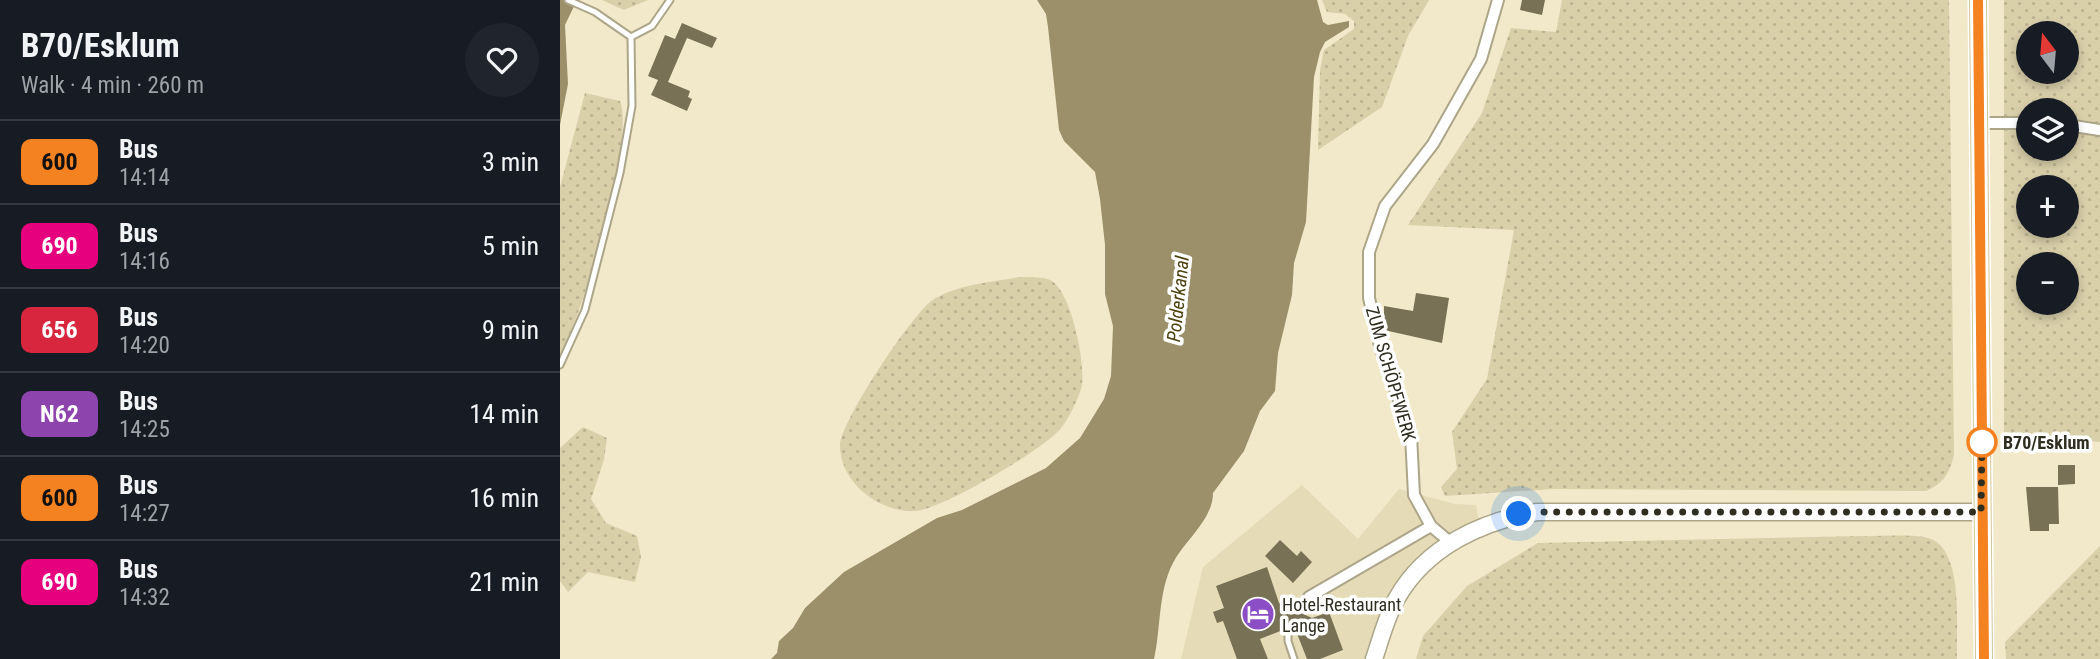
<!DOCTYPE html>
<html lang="en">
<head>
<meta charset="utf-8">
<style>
	body { margin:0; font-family:"Roboto Condensed",sans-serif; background:#20242c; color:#f1f3f6; height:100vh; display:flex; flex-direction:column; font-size:26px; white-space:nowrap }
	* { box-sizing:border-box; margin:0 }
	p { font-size:23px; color:#9ea1a6 }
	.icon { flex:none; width:38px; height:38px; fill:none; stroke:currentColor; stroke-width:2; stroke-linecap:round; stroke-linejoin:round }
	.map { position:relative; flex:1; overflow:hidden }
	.side { display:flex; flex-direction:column; background:#171b24; width:560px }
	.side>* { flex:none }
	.badge { padding:0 14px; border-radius:10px; font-size:24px; line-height:46px }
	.needle { width:46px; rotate:344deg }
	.controls { position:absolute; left:1456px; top:21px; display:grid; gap:14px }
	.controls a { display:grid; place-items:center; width:63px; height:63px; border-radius:50%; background:#171b24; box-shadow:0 4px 10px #0003; font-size:35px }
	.you { position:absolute; width:35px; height:35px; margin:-18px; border:5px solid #fff; border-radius:50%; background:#1a73e8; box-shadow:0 0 0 10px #1a73e833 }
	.map>.badge { position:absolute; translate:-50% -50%; box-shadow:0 0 0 4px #fff }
	.round { display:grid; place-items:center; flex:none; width:74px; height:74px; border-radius:37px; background:#20242c }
	.summary { display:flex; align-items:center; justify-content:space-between; height:119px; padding:0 21px }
	h1 { font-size:33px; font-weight:700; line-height:52px }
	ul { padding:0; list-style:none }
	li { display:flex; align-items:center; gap:21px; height:84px; padding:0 21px; border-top:2px solid #363941 }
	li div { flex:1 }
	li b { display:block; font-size:26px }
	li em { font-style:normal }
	li .badge { min-width:77px; font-weight:700; text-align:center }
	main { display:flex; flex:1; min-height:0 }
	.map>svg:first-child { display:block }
	.built { fill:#e5dbb7 }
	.grass { fill:url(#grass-dots); fill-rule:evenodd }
	.water { fill:#9b906a }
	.building { fill:#787155 }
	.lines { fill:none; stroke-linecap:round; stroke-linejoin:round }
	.lane-casing { stroke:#aca588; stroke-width:9 }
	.street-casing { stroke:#aca588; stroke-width:14 }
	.secondary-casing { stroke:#aca588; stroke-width:19 }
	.primary-casing { stroke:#fff; stroke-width:21 }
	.lane { stroke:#fff; stroke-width:5 }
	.street { stroke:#fff; stroke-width:10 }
	.secondary { stroke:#fff; stroke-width:16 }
	.primary { stroke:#d3c695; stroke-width:18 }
	.line-casing { stroke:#fff; stroke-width:16 }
	.line { stroke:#f58220; stroke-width:10 }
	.walk { stroke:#302d21; stroke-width:7; stroke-dasharray:0 12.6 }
	.stop-dot { fill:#fff; stroke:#f58220; stroke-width:3.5 }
	.labels { text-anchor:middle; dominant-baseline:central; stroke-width:7; stroke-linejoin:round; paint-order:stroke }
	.street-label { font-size:18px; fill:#302d21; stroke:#fff }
	.stop-label { font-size:18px; font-weight:bold; fill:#302d21; stroke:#fff; text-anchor:start }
	.poi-label { font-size:18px; fill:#302d21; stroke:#fff; text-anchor:start }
	.water-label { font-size:19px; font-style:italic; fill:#4e4210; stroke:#fff }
</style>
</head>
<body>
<main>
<section class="side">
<div class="summary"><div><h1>B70/Esklum</h1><p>Walk · 4 min · 260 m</p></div><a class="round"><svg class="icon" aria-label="heart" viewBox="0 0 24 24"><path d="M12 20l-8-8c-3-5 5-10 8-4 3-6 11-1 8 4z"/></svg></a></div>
<ul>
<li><span class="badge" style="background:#f58220;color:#111">600</span><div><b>Bus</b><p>14:14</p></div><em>3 min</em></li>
<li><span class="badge" style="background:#e6007e;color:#fff">690</span><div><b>Bus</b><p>14:16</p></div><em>5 min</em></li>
<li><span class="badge" style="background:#d7263d;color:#fff">656</span><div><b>Bus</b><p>14:20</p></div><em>9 min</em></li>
<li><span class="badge" style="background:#8e44ad;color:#fff">N62</span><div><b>Bus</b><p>14:25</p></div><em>14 min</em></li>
<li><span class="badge" style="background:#f58220;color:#111">600</span><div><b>Bus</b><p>14:27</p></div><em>16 min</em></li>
<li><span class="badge" style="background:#e6007e;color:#fff">690</span><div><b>Bus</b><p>14:32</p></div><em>21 min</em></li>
</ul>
</section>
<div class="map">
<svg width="1540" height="659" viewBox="0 0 1540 659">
	<defs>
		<pattern id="grass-dots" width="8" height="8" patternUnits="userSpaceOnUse" patternTransform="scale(1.75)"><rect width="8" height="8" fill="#d9cfa9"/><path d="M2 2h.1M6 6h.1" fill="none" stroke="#bbb291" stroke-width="1.8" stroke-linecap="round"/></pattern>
	</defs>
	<rect width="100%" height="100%" fill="#f1e9ca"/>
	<!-- built -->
	<path class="built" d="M742,485L798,539L839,489L895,504L916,505L919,522L834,593L804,659H621L643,567Z"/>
	<!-- grass -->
	<path class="grass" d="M42,0H88L64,10Z
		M762,0H869L848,36L822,107L758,150L760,70L764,50L794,29V21L785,14L767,12Z
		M1002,0H1389L1394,455C1389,474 1384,483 1366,491L993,489L885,496L881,487L897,469L892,432L927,379L954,230L848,225L922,113L951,28L996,32Z
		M1444,0H1540V442L1444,432ZM1468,33H1507V72H1468ZM1468,110H1507V149H1468ZM1468,187H1507V226H1468ZM1468,264H1507V303H1468Z
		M25,93L60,101C76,142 21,315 0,358V187Z
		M461,277C470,278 485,276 492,281C512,294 525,363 522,385C520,396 508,420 501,428C485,449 380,510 355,511C321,513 280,484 280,445C281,421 353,312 374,299C400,284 432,282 461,277Z
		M23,427L47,438L44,460L31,499L46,523L77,536L81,557L75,582L28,572L8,592L0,581V448Z
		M1301,536C1318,537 1355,533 1371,539C1404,552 1396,628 1397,659H856L863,636L907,586L978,543Z
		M1540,546V659H1446L1445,642Z"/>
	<!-- water -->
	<path class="water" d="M0,0H17L5,25L8,84L0,125Z
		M477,0H757L763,22L768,25L789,21V27L765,42L760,52L754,77L746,222L734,263L732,295L718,353L715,391L700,411L684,451L653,493C653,520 624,541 613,563C598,591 601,629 594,659H211L217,653L219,641L233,628L245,608L284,572L377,518L402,510L486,468L520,438L544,399L551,376L553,326L545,294V245L540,199L535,172L504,141L499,130L488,27L486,14Z"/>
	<!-- building -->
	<path class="building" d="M962,0H985L982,15L960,10Z
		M122,23L157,38L152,48L127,38L108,82L130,91L128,97L132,99L127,111L91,95L98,80L88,76L105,35L115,39Z
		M856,293L889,298L882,343L824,330V306L853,311Z
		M1498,465H1515V484L1498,485Z
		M1466,487H1498L1499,524H1489V531H1470Z
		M720,540L737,556L741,551L752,562L733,583L705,556Z
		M707,567L719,603L752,618L769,612L783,650L760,659H747L734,626L727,624L723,630L700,639L708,659H677L663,621L657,623L653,612L664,608L656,586Z"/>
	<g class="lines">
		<defs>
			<path id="lane" d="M8,0L35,12L71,37
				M71,37L92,26L110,0
				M0,365L25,310L60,173L72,106L71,37
				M739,609L749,597
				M728,629V641L734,659"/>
			<path id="street" d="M1419,123H1468
				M1507,125L1540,130
				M891,543L871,526L854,495L851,435L820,346L809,298V252L825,206L873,144L921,59L938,0
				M749,597L871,526"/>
			<path id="secondary" d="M814,659C821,639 826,617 837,598C866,547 922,521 977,512H1421"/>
			<path id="primary" d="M1418,0L1424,659"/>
		</defs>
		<!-- lane casing -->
		<use href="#lane" class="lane-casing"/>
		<!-- street casing -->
		<use href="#street" class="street-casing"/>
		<!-- secondary casing -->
		<use href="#secondary" class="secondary-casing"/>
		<!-- primary casing -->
		<use href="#primary" class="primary-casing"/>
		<!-- lane -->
		<use href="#lane" class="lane"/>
		<!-- street -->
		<use href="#street" class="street"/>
		<!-- secondary -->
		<use href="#secondary" class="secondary"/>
		<!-- primary -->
		<use href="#primary" class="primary"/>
	</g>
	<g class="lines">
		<defs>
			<path id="line" d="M1418,0L1424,659"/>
		</defs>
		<!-- line casing -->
		<use href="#line" class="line-casing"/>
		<!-- line -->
		<use href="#line" class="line"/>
		<!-- walk -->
		<path class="walk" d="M959,514L976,512H1421L1422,442"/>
	</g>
	<!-- icons -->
	<defs>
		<symbol id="hotel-disc" viewBox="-11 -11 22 22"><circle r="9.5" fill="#8b4ec4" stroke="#fff"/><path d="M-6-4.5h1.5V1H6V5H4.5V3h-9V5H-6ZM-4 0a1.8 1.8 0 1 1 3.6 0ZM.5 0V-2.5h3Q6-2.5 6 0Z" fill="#fff"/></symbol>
	</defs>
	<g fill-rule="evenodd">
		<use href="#hotel-disc" x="679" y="595" width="38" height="38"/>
	</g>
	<!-- markers -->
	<circle class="stop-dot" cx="1422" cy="442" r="14"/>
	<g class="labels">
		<!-- street labels -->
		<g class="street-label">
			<text transform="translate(831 374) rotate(74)">ZUM SCHÖPFWERK</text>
		</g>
		<!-- stop labels -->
		<g class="stop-label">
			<text x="1443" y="442">B70/Esklum</text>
		</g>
		<!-- poi labels -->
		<g class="poi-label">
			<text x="722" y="604">Hotel-Restaurant<tspan x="722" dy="21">Lange</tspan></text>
		</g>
		<!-- water labels -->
		<g class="water-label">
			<text transform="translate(618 299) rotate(-84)">Polderkanal</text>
		</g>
	</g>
</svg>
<div class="controls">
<a><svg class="needle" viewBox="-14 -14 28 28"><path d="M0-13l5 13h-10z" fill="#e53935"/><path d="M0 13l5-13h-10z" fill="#9ea1a6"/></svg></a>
<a><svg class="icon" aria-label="layers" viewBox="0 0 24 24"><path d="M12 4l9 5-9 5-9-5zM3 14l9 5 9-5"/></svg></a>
<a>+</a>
<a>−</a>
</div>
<div class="you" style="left:959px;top:514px"></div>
</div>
</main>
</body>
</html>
